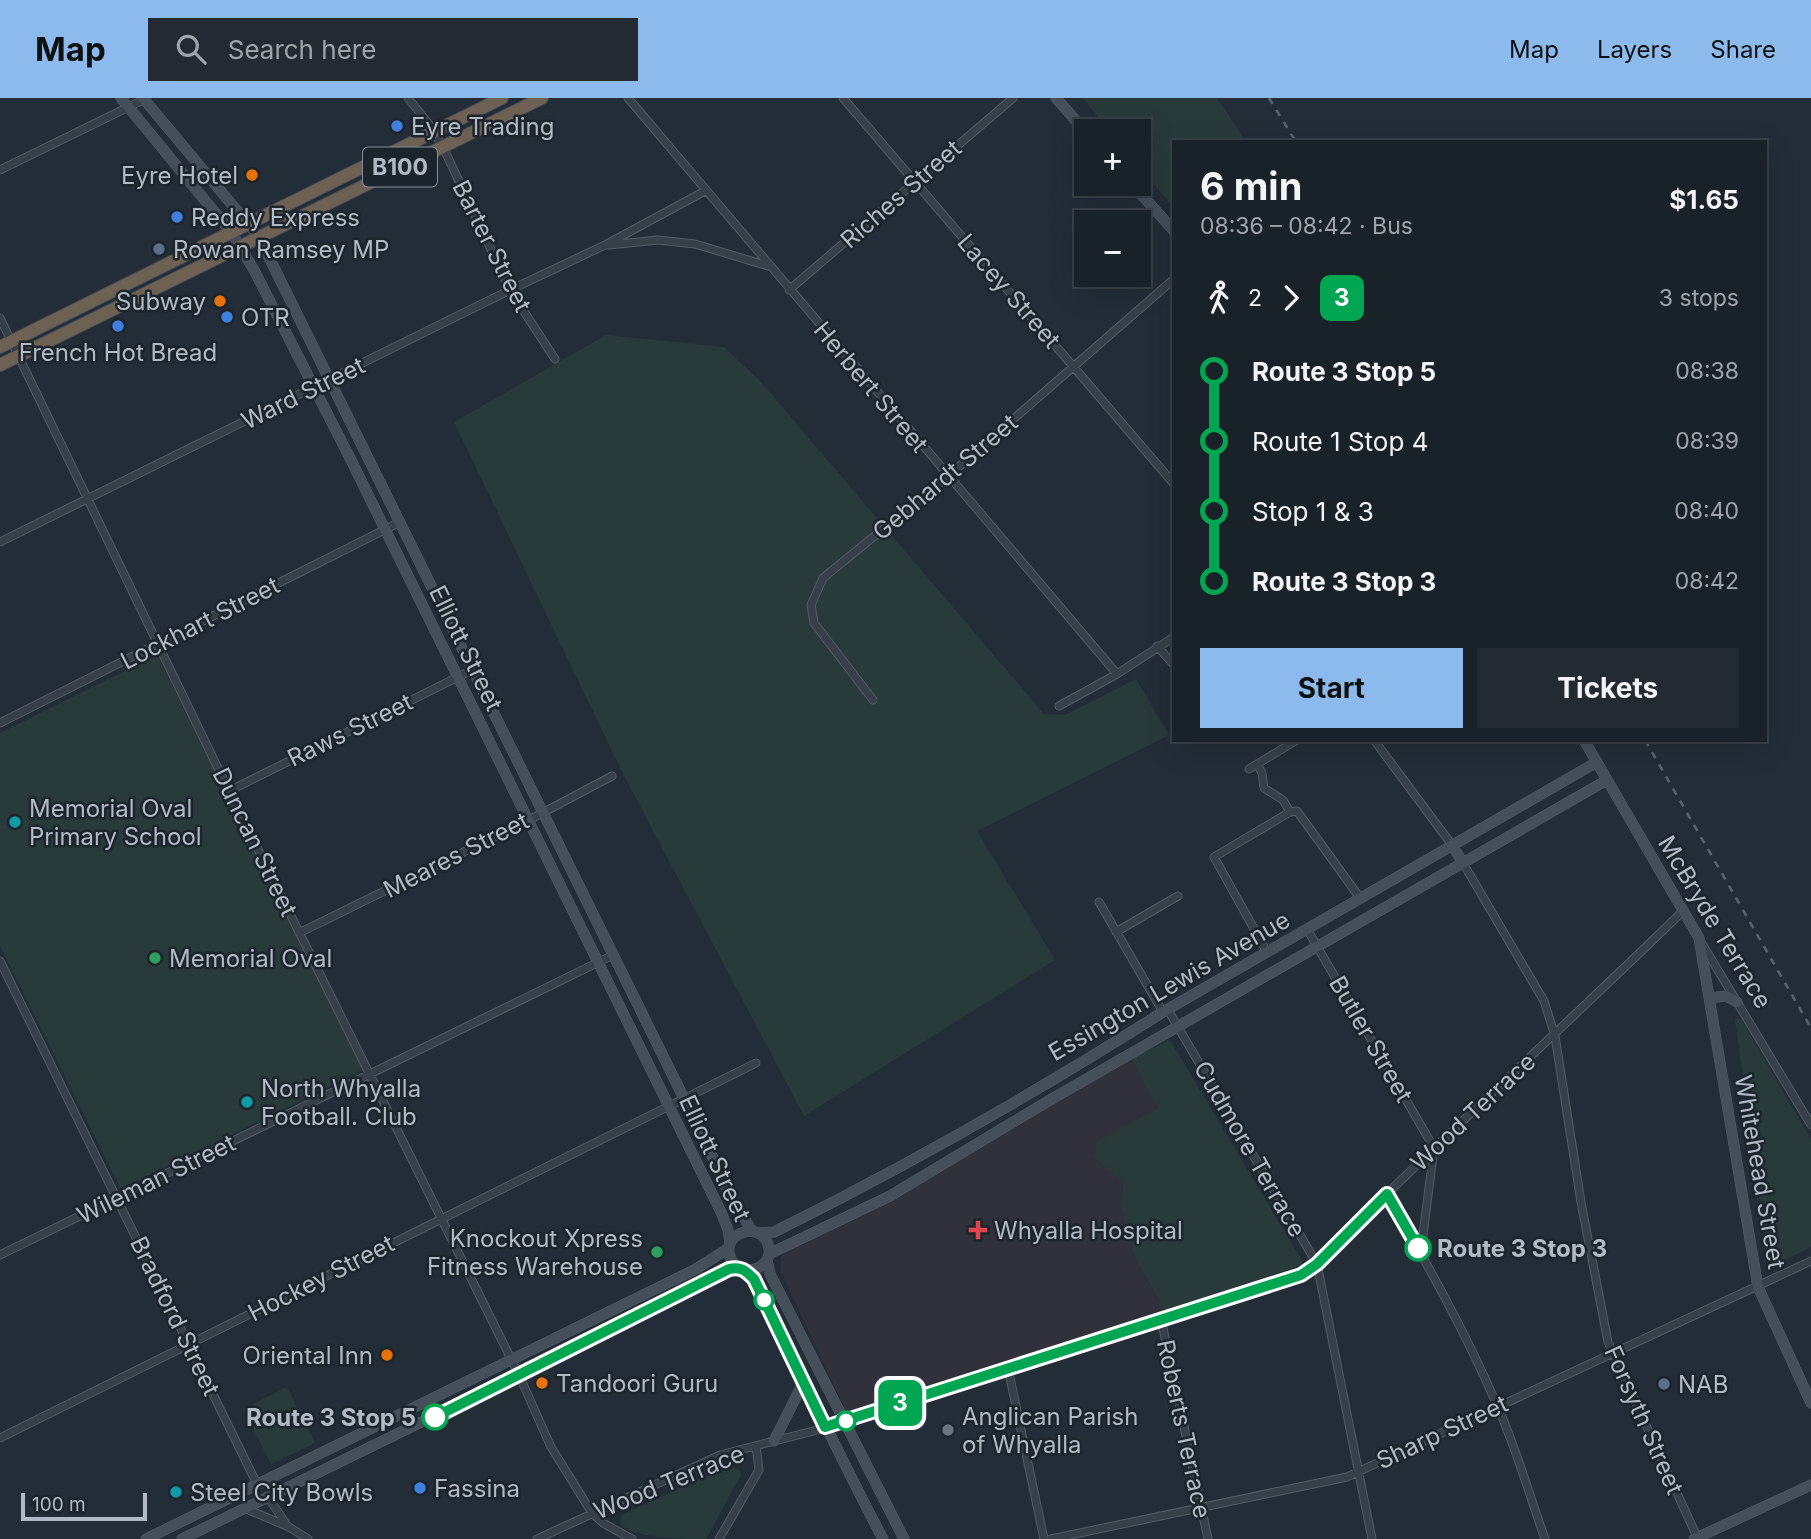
<!DOCTYPE html>
<html lang="en">
<head>
<meta charset="utf-8">
<style>
	body { margin:0; font-family:Inter,sans-serif; background:#232a31; color:#f1f3f6; height:100vh; display:flex; flex-direction:column; font-size:26px; white-space:nowrap }
	* { box-sizing:border-box; margin:0 }
	p { font-size:23px; color:#9fa4a8 }
	.icon { flex:none; width:38px; height:38px; fill:none; stroke:currentColor; stroke-width:2; stroke-linecap:round; stroke-linejoin:round }
	.map { position:relative; flex:1; overflow:hidden }
	.panel { position:absolute; left:1172px; top:42px; width:595px; height:602px; display:flex; flex-direction:column; background:#1a2229; border-radius:0px; box-shadow:0 7px 28px #0002,0 0 0 2px #383f46 }
	.panel>* { flex:none }
	.badge { padding:0 14px; border-radius:10px; font-size:24px; line-height:46px }
	.buttons { position:absolute; left:1074px; top:21px; display:grid; gap:14px }
	.buttons a { display:grid; place-items:center; width:77px; height:77px; border-radius:0px; background:#1a2229; box-shadow:0 7px 28px #0002,0 0 0 2px #383f46; font-size:35px }
	.scale { position:absolute; left:21px; bottom:18px; width:126px; box-sizing:border-box; padding-left:7px; border:4px solid #b1bac4; border-top:0; font-size:19px; line-height:24px; white-space:nowrap; color:#b1bac4; -webkit-text-stroke:5px #1c242c; paint-order:stroke }
	.map>.badge { position:absolute; translate:-50% -50%; box-shadow:0 0 0 4px #fff }
	.legs { display:flex; align-items:center; gap:10px; height:77px; padding:0 28px; font-size:23px }
	.legs p { margin-inline-start:auto }
	.overview { display:flex; align-items:center; justify-content:space-between; height:119px; padding:0 28px }
	h1 { font-size:38px; font-weight:700; line-height:52px }
	.primary-button { display:flex; gap:14px; margin-top:auto; padding:14px 28px }
	.primary-button a { flex:1; height:80px; border-radius:0px; background:#8dbaed; color:#111; font-size:28px; font-weight:700; line-height:80px; text-align:center }
	.primary-button a+a { background:#232a31; color:#f1f3f6 }
	ul { padding:0 28px; list-style:none }
	li { display:flex; align-items:center; gap:24px; height:70px; font-size:26px }
	li i { display:grid; place-items:center; width:10px; height:100%; margin:0 9px; background:currentColor }
	li i::after { content:''; width:18px; height:18px; margin:-9px; border:5px solid; border-radius:50%; background:#1a2229 }
	li p { margin-inline-start:auto }
	li:first-child i { background:linear-gradient(#0000 50%,currentColor 0) }
	li:last-child i { background:linear-gradient(currentColor 50%,#0000 0) }
	header { display:flex; align-items:center; gap:42px; box-sizing:border-box; height:98px; padding:0 35px; background:#8dbaed; color:#111 }
	header strong { font-size:33px }
	nav { display:flex; gap:38px; margin-inline-start:auto; font-size:24px }
	.search { width:490px; height:63px; background:#232a31; display:flex; align-items:center; gap:18px; box-sizing:border-box; padding:0 24px; border-radius:0px; color:#9fa4a8; font-size:26px }
	.map>svg:first-child { display:block }
	.medical { fill:#31313c }
	.green { fill:#283b3a }
	.lines { fill:none; stroke-linecap:round; stroke-linejoin:round }
	.street-casing { stroke:#545d65; stroke-width:9 }
	.secondary-casing { stroke:#545d65; stroke-width:11 }
	.highway-casing { stroke:#414a52; stroke-width:14 }
	.street { stroke:#373f48; stroke-width:7 }
	.secondary { stroke:#454f5a; stroke-width:10 }
	.highway { stroke:#6d6154; stroke-width:12 }
	.rail { stroke:#59636e; stroke-width:2.5; stroke-dasharray:7 7; stroke-linecap:butt }
	.line-1-casing { stroke:#fff; stroke-width:16 }
	.line-1 { stroke:#00a651; stroke-width:10 }
	.shop-dot { fill:#3f7fe0; stroke:#1c242c; stroke-width:2.5 }
	.food-dot { fill:#e8710a; stroke:#1c242c; stroke-width:2.5 }
	.service-dot { fill:#5c6f8a; stroke:#1c242c; stroke-width:2.5 }
	.culture-dot { fill:#0f9aa8; stroke:#1c242c; stroke-width:2.5 }
	.leisure-dot { fill:#2e9e5b; stroke:#1c242c; stroke-width:2.5 }
	.health-dot { fill:#e0444e; stroke:#1c242c; stroke-width:2.5 }
	.stop-1-dot { fill:#fff; stroke:#00a651; stroke-width:3.5 }
	.worship-dot { fill:#6b7280; stroke:#1c242c; stroke-width:2.5 }
	.labels { text-anchor:middle; dominant-baseline:central; stroke-width:5; stroke-linejoin:round; paint-order:stroke }
	.shield { fill:#1c242c; stroke:#848d96; stroke-width:2 }
	.shield-label { font-size:23px; font-weight:bold; fill:#b1bac4 }
	.poi-label { font-size:24px; fill:#b1bac4; stroke:#1c242c; text-anchor:start }
	.street-label { font-size:24px; fill:#b1bac4; stroke:#1c242c }
	.stop-label { font-size:24px; font-weight:bold; fill:#b1bac4; stroke:#1c242c; text-anchor:start }
</style>
</head>
<body>
<header>
<strong>Map</strong>
<div class="search"><svg class="icon" aria-label="search" viewBox="0 0 24 24"><circle cx="10" cy="10" r="6"/><path d="M15 15l6 6"/></svg>Search here</div>
<nav><a>Map</a><a>Layers</a><a>Share</a></nav>
</header>
<div class="map">
<svg width="1811" height="1441" viewBox="0 0 1811 1441">
	<rect width="100%" height="100%" fill="#232d37"/>
	<!-- medical -->
	<path class="medical" d="M1131,961L1159,1010L1098,1043L1123,1084L1121,1109L1134,1158L1165,1213L847,1315L781,1174V1159L785,1154L903,1094Z"/>
	<!-- green -->
	<path class="green" d="M1082,0H1217L1246,44H1174V110L1139,68V33H1110Z
		M606,237L724,249L760,283L1044,616L1065,617L1136,581L1169,637L977,733L1055,862L804,1018L621,672L454,324Z
		M157,557L363,972L121,1091L0,848V635Z
		M1740,920L1811,1041V1149L1770,1170L1735,921Z
		M1170,942L1304,1166L1165,1213L1134,1158L1121,1109L1123,1084L1093,1059L1098,1043L1158,1010L1131,961Z
		M287,1289L315,1345L271,1366L243,1311Z
		M732,1370L740,1372L741,1377L706,1441C680,1441 637,1441 620,1426L622,1417L629,1414L702,1380Z"/>
	<g class="lines">
		<defs>
			<path id="street" d="M408,0L428,25L443,49L510,192L555,261
				M628,0L1117,576
				M843,0L1174,386
				M0,72L147,0
				M609,147L658,142L695,146L768,168
				M789,192L1013,0
				M0,220L229,693L519,1277L551,1349L592,1415L603,1425L632,1441
				M0,444L510,192L605,147L705,93
				M1157,548L1174,567
				M873,602L814,525L811,507L823,480L947,379L1174,181
				M1059,608L1117,576L1174,539
				M0,625L400,424
				M1374,642L1452,747
				M1257,666L1262,675L1264,690L1283,702L1290,714
				M1249,671L1297,642
				M229,693L472,572
				M1463,765L1544,903L1555,938L1581,1104L1608,1244L1698,1441
				M1099,804L1163,914
				M1307,831L1434,1050L1421,1153
				M1116,834L1178,798
				M299,835L529,722L612,678
				M1701,844L1811,1027
				M1267,854L1214,759L1290,714L1297,713L1360,800
				M0,863L257,1386
				M1168,912L1317,1166L1372,1441
				M1387,1096C1426,1164 1465,1233 1496,1305C1516,1349 1529,1396 1545,1441
				M0,1157L613,857
				M1161,1221L1208,1441
				M1008,1270L1044,1441
				M0,1340L756,965
				M268,1399L288,1429
				M244,1410L289,1429L308,1441
				M537,1441L720,1357L825,1330L1301,1177L1317,1166C1435,1045 1562,931 1683,813
				M719,1441L759,1372L756,1348
				M1051,1441L1347,1379L1811,1163"/>
			<path id="secondary" d="M121,0L231,134L254,172L351,362L721,1114L728,1132L730,1145
				M143,0L259,139L708,1049L725,1088L752,1133
				M1056,0L1087,35
				M1132,86L1174,133
				M1584,642L1699,840L1758,1189L1811,1305
				M1452,747L1463,765
				M1709,900L1726,898L1737,904
				M758,1135L774,1134C907,1068 1037,994 1163,914L1597,664
				M769,1156L890,1098L1050,1002L1607,682
				M767,1162L770,1176L904,1441
				M745,1172C757,1173 771,1165 769,1151C765,1120 718,1134 731,1161C735,1170 745,1171 751,1178C758,1185 761,1197 766,1206C805,1285 842,1363 883,1441
				M774,1343L804,1283
				M146,1441L696,1171L729,1150
				M182,1441L738,1169
				M1694,1441L1811,1387"/>
			<path id="highway" d="M0,249L502,0
				M0,267L542,0"/>
		</defs>
		<!-- street casing -->
		<use href="#street" class="street-casing"/>
		<!-- secondary casing -->
		<use href="#secondary" class="secondary-casing"/>
		<!-- highway casing -->
		<use href="#highway" class="highway-casing"/>
		<!-- street -->
		<use href="#street" class="street"/>
		<!-- secondary -->
		<use href="#secondary" class="secondary"/>
		<!-- highway -->
		<use href="#highway" class="highway"/>
		<!-- rail -->
		<path class="rail" d="M1269,0L1296,44
			M1645,642L1811,930"/>
	</g>
	<g class="lines">
		<defs>
			<path id="line-1" d="M435,1319L729,1171C741,1168 746,1173 754,1181L825,1329L1301,1177L1317,1166L1387,1096L1418,1150"/>
		</defs>
		<!-- line-1 casing -->
		<use href="#line-1" class="line-1-casing"/>
		<!-- line-1 -->
		<use href="#line-1" class="line-1"/>
	</g>
	<!-- markers -->
	<g class="shop-dot">
		<circle cx="397" cy="28" r="7"/>
		<circle cx="177" cy="119" r="7"/>
		<circle cx="227" cy="219" r="7"/>
		<circle cx="118" cy="228" r="7"/>
		<circle cx="420" cy="1390" r="7"/>
	</g>
	<g class="food-dot">
		<circle cx="252" cy="77" r="7"/>
		<circle cx="220" cy="203" r="7"/>
		<circle cx="387" cy="1257" r="7"/>
		<circle cx="542" cy="1285" r="7"/>
	</g>
	<g class="service-dot">
		<circle cx="159" cy="151" r="7"/>
		<circle cx="1664" cy="1286" r="7"/>
	</g>
	<g class="culture-dot">
		<circle cx="15" cy="724" r="7"/>
		<circle cx="247" cy="1004" r="7"/>
		<circle cx="176" cy="1394" r="7"/>
	</g>
	<g class="leisure-dot">
		<circle cx="155" cy="860" r="7"/>
		<circle cx="657" cy="1154" r="7"/>
	</g>
	<path class="health-dot" d="M974.5 1121.5h7v7h7v7h-7v7h-7v-7h-7v-7h7z"/>
	<g class="stop-1-dot">
		<circle cx="1418" cy="1150" r="12"/>
		<circle cx="764" cy="1202" r="9"/>
		<circle cx="435" cy="1319" r="12"/>
		<circle cx="846" cy="1323" r="9"/>
	</g>
	<circle class="worship-dot" cx="948" cy="1332" r="7"/>
	<g class="labels">
		<!-- shield labels -->
		<rect class="shield" x="363" y="49.5" width="74" height="39" rx="5"/>
		<g class="shield-label">
			<text x="400" y="69">B100</text>
		</g>
		<!-- poi labels -->
		<g class="poi-label">
			<text x="411" y="28">Eyre Trading</text>
			<text x="238" y="77" text-anchor="end">Eyre Hotel</text>
			<text x="191" y="119">Reddy Express</text>
			<text x="173" y="151">Rowan Ramsey MP</text>
			<text x="206" y="203" text-anchor="end">Subway</text>
			<text x="241" y="219">OTR</text>
			<text x="118" y="254" text-anchor="middle">French Hot Bread</text>
			<text x="29" y="710">Memorial Oval<tspan x="29" dy="28">Primary School</tspan></text>
			<text x="169" y="860">Memorial Oval</text>
			<text x="261" y="990">North Whyalla<tspan x="261" dy="28">Football. Club</tspan></text>
			<text x="994" y="1132">Whyalla Hospital</text>
			<text x="643" y="1140" text-anchor="end">Knockout Xpress<tspan x="643" dy="28">Fitness Warehouse</tspan></text>
			<text x="373" y="1257" text-anchor="end">Oriental Inn</text>
			<text x="556" y="1285">Tandoori Guru</text>
			<text x="1678" y="1286">NAB</text>
			<text x="962" y="1318">Anglican Parish<tspan x="962" dy="28">of Whyalla</tspan></text>
			<text x="434" y="1390">Fassina</text>
			<text x="190" y="1394">Steel City Bowls</text>
		</g>
		<!-- street labels -->
		<g class="street-label">
			<text transform="translate(901 96) rotate(-41)">Riches Street</text>
			<text transform="translate(492 148) rotate(63)">Barter Street</text>
			<text transform="translate(1009 193) rotate(49)">Lacey Street</text>
			<text transform="translate(871 289) rotate(50)">Herbert Street</text>
			<text transform="translate(303 295) rotate(-26)">Ward Street</text>
			<text transform="translate(945 379) rotate(-40)">Gebhardt Street</text>
			<text transform="translate(200 525) rotate(-27)">Lockhart Street</text>
			<text transform="translate(466 550) rotate(64)">Elliott Street</text>
			<text transform="translate(350 632) rotate(-26)">Raws Street</text>
			<text transform="translate(255 744) rotate(64)">Duncan Street</text>
			<text transform="translate(456 757) rotate(-27)">Meares Street</text>
			<text transform="translate(1715 824) rotate(59)">McBryde Terrace</text>
			<text transform="translate(1169 888) rotate(-30)">Essington Lewis Avenue</text>
			<text transform="translate(1371 941) rotate(60)">Butler Street</text>
			<text transform="translate(1473 1014) rotate(-43)">Wood Terrace</text>
			<text transform="translate(1250 1051) rotate(60)">Cudmore Terrace</text>
			<text transform="translate(715 1060) rotate(65)">Elliott Street</text>
			<text transform="translate(1760 1074) rotate(80)">Whitehead Street</text>
			<text transform="translate(156 1081) rotate(-26)">Wileman Street</text>
			<text transform="translate(321 1180) rotate(-27)">Hockey Street</text>
			<text transform="translate(175 1218) rotate(64)">Bradford Street</text>
			<text transform="translate(1644 1322) rotate(66)">Forsyth Street</text>
			<text transform="translate(1184 1331) rotate(78)">Roberts Terrace</text>
			<text transform="translate(1442 1334) rotate(-25)">Sharp Street</text>
			<text transform="translate(669 1384) rotate(-22)">Wood Terrace</text>
		</g>
		<!-- stop labels -->
		<g class="stop-label">
			<text x="1437" y="1150">Route 3 Stop 3</text>
			<text x="416" y="1319" text-anchor="end">Route 3 Stop 5</text>
		</g>
	</g>
</svg>
<div class="buttons">
<a>+</a>
<a>−</a>
</div>
<div class="scale">100 m</div>
<b class="badge" style="left:900px;top:1305px;background:#00a651;color:#fff">3</b>
<section class="panel">
<div class="overview"><div><h1>6 min</h1><p>08:36 – 08:42 · Bus</p></div><b>$1.65</b></div>
<div class="legs"><svg class="icon" aria-label="walk" viewBox="0 0 24 24"><circle cx="13" cy="4" r="2"/><path d="M13 8l-2 6 4 7M11 14l-3 7M7 12l3-4h3l4 4"/></svg>2<svg class="icon" aria-label="forward" viewBox="0 0 24 24"><path d="M9 5l7 7-7 7"/></svg><b class="badge" style="background:#00a651;color:#fff">3</b><p>3 stops</p></div>
<ul>
<li><i style="color:#00a651"></i><b>Route 3 Stop 5</b><p>08:38</p></li>
<li><i style="color:#00a651"></i><span>Route 1 Stop 4</span><p>08:39</p></li>
<li><i style="color:#00a651"></i><span>Stop 1 &amp; 3</span><p>08:40</p></li>
<li><i style="color:#00a651"></i><b>Route 3 Stop 3</b><p>08:42</p></li>
</ul>
<div class="primary-button"><a>Start</a><a>Tickets</a></div>
</section>
</div>
</body>
</html>
